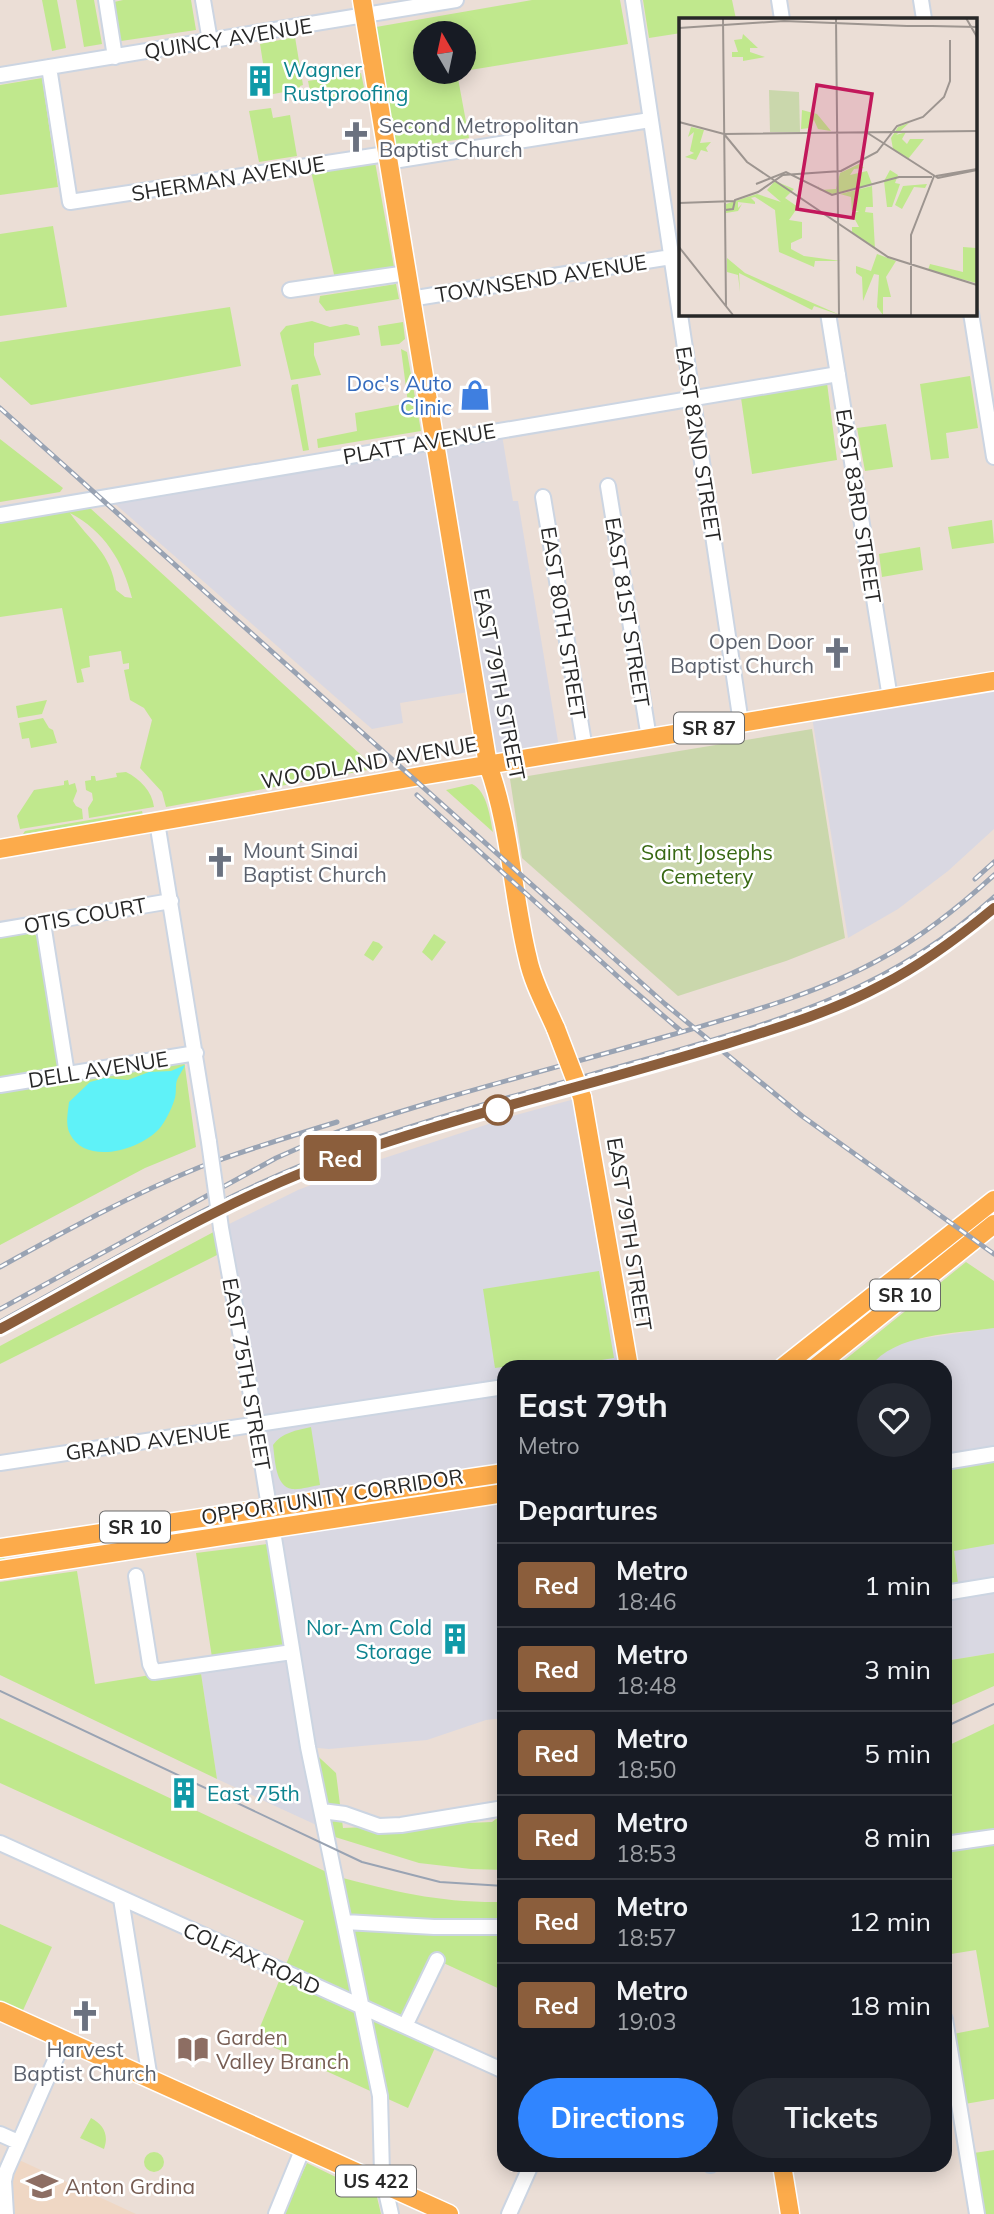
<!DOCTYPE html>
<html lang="en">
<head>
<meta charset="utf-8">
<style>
	body { margin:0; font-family:Mulish,sans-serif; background:#242831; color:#f1f3f6; height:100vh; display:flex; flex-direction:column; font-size:26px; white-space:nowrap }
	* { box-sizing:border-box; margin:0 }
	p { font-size:23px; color:#9ea1a6 }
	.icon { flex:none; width:38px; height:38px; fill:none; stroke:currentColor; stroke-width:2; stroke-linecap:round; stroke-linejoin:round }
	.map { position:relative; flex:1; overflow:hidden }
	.details { position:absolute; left:497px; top:1360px; width:455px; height:812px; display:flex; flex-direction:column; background:#171b24; border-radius:21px; box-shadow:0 4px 18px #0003 }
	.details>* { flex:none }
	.badge { padding:0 14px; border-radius:5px; font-size:24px; line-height:46px }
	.needle { width:46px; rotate:351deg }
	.controls { position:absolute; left:413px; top:21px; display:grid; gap:14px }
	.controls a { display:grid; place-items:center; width:63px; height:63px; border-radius:50%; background:#171b24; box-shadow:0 4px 18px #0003; font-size:35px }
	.map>.badge { position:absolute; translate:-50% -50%; box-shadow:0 0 0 4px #fff }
	h2 { padding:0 21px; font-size:26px; line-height:63px }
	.round { display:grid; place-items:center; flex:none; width:74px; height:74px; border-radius:37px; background:#242831 }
	.summary { display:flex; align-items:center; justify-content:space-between; height:119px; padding:0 21px }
	h1 { font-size:33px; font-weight:700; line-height:52px }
	.primary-button { display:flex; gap:14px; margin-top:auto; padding:14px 21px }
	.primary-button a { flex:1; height:80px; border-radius:42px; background:#3085ff; color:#fff; font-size:28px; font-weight:700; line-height:80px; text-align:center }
	.primary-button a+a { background:#242831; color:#f1f3f6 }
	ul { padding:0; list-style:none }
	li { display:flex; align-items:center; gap:21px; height:84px; padding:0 21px; border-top:2px solid #363941 }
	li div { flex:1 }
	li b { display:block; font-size:26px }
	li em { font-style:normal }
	li .badge { min-width:77px; font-weight:700; text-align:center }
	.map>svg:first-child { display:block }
	.industrial { fill:#d9d8e2 }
	.education { fill:#efd7c4 }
	.green { fill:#c0e88d; fill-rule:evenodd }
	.cemetery { fill:#cad7ac }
	.water { fill:#5ff2f8 }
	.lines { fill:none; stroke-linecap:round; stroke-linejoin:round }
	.minor-casing { stroke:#ccd5e2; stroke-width:18 }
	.major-casing { stroke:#fff; stroke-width:21 }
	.minor { stroke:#fff; stroke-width:14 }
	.major { stroke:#fcab4b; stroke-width:18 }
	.tram { stroke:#99a3b3; stroke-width:2 }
	.rail-casing { stroke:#99a3b3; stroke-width:5 }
	.rail { stroke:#fff; stroke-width:2.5; stroke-dasharray:8; stroke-linecap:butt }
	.minor-bridge-casing { stroke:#ccd5e2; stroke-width:18; stroke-linecap:butt }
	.major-bridge-casing { stroke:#fff; stroke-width:21; stroke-linecap:butt }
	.minor-bridge { stroke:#fff; stroke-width:14 }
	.major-bridge { stroke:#fcab4b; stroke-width:18 }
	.line-casing { stroke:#fff; stroke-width:16 }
	.line { stroke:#8b5e3c; stroke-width:10 }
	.stop-dot { fill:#fff; stroke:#8b5e3c; stroke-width:3.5 }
	.labels { text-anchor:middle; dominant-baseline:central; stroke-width:5; stroke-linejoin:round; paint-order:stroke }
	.shield { fill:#fff; stroke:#686868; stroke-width:2 }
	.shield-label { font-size:19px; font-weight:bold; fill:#272727 }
	.street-label { font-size:21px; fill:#272727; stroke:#fff }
	.culture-label { font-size:21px; fill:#0d838f; stroke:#fff; text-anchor:start }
	.worship-label { font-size:21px; fill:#5b616d; stroke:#fff; text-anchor:start }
	.shop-label { font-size:21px; fill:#366cbe; stroke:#fff; text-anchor:end }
	.park-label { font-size:21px; fill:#386813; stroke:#fff }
	.education-label { font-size:21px; fill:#785e54; stroke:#fff; text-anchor:start }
	.inset-road { fill:none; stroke:#9d9590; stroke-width:2 }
	.view { fill:#c2185b; fill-opacity:0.15; stroke:#c2185b; stroke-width:3.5 }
	.inset-edge { fill:none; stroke:#272727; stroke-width:3.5 }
</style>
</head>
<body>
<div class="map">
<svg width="994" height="2214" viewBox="0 0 994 2214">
	<rect width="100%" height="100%" fill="#ebded6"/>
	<!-- industrial -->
	<path class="industrial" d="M501,429L513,501H518L560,753L488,765L475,691L400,703L403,723L372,729L106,496Z
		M994,687V829L948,871L898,909L848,938L811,711Z
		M582,1097L629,1367H504V1718L486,1720L427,1740L329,1749L308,1747L325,1829L217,1779L200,1667L291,1652L221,1228L298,1190L363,1165L516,1115Z
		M994,1328V1454L945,1462V1367H870L878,1356L905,1341Z
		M994,1544V1653L945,1661V1593L959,1590L954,1550Z"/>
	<!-- education -->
	<path class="education" d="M17,2159L136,2214H11L9,2181Z"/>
	<!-- green -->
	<path class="green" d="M42,0H57L66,48L52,51Z
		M76,0H94L102,44L84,47Z
		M123,0H191L196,30L121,41L114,2Z
		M532,0H620L628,44L464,71V33H425V72H462L457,73L469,138L396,149L376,27Z
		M643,0H732L736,19H681V33L649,38Z
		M295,37L303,85L300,86V89L268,95L260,44Z
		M361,73L365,92L312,101L308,81Z
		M42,78L58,187L0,195V85Z
		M271,108L273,118L290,115L297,156L259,162L249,111Z
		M375,162L394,267L335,279L311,171Z
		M53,226L67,307L0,316V234Z
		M396,284L399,299L326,311L319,302L320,296Z
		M230,307L241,366L31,405L0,377V342Z
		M312,321L330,327L346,324L358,327L360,335L314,343V355L321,375L291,380L280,333L286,326Z
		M403,322L405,339L399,344L381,346L378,326Z
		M401,349L407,352L421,431L318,448L317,439L357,431L355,413L408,403Z
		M970,376L978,428L946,433L949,458L931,460L920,384Z
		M827,383L837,460L752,474L741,398Z
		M298,384L309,450L303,451L291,389L292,385Z
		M886,424L893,467L865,471L857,428Z
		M0,439L63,488L60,492L0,502Z
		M90,508L371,764L369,765L373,769L166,807L162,792L140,768L152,720L144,708L130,700L124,670L129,669V663L123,664L121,651L89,656L90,667L81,669L84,682L77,683L62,608L0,617V522ZM70,513C104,531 123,561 132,598L125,597L116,590C111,552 90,542 70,513Z
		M992,520L994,543L952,549L948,527Z
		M920,547L923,570L882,577L879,554Z
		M47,700L42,714L18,718L16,706Z
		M43,718L49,728L53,730L57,743L31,748L29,738L22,739L19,723Z
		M126,772C140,779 152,791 154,807L89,818L88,808L93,800L92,793L86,790L85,781L91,780V776H95L96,781L117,777L116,773Z
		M68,780L69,785L75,783L77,791L73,801L76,806L82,809L83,819L20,829L17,816L34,790L64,785V781Z
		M472,784C487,791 490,817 493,832L446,790Z
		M142,811L143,815L23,834L25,831Z
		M29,930L39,938L58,1067L54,1072L0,1081V935Z
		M434,934L446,942L432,961L422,952Z
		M373,941L379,943L383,947L373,961L364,955Z
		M184,1060L196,1147L145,1168L0,1245V1090Z
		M221,1228L225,1251L0,1364V1346Z
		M966,1262L994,1281V1328C955,1334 895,1333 870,1367H836Z
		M599,1271L614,1358L558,1367H504V1372L503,1367L495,1368L483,1289Z
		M311,1427L320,1485C312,1486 300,1490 292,1489C275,1487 275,1458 273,1445C281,1433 297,1430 311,1427Z
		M994,1454V1544L954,1551L959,1591L945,1593V1462Z
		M241,1518L242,1521L7,1557L0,1561V1553Z
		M275,1543L292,1652L213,1664L196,1553Z
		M77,1571L95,1684L200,1667L217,1779L0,1675V1582Z
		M994,1653V1686L945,1708V1661Z
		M0,1718L335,1876C396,1892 440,1903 504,1902V1991L437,1960L405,2026L438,2041L408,2108L255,2039L304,1921L0,1783Z
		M994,1724V2099L959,2105L948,2035L989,2027L976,1950L945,1955V1747Z
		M308,1747L336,1773L343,1828L492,1822L504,1813V1870L471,1869L419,1863L335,1837L325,1829Z
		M0,1924L52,1947L19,2019L0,2011Z
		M91,2118C104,2125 109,2135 104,2149L80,2138Z
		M994,2150V2214H977L967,2154Z
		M144 2162a10 10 0 1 1 20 0a10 10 0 1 1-20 0Z
		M307,2163L377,2197L381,2214H284Z"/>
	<!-- cemetery -->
	<path class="cemetery" d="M812,729L845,938L786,961L678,996L522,858L510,779Z"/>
	<!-- water -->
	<path class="water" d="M185,1065C183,1070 179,1075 177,1080C175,1086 177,1094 174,1101C171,1110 165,1122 159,1129C140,1150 86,1166 70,1134C65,1124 68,1112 69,1102L90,1082L105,1078L128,1080L149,1072L171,1071Z"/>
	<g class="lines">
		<defs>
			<path id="minor" d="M106,0L115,57
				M203,0L210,41
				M633,0L741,723
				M779,0L782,19
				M921,0L924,19
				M49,67L70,202L386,154
				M0,75L456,0
				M387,162L650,120
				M290,290L407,273
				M410,299L671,257
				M828,313L890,698
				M971,313L994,457
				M608,486L649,738
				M543,497L585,749
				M0,515L838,374
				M157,822L209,1142
				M43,923L67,1074
				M0,930L171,901
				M0,1085L196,1053
				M221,1228L246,1365L308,1747L380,2096L382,2174L391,2214
				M945,1462L994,1454
				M0,1463L504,1387
				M136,1576L150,1664L154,1672L292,1652
				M945,1593L994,1585
				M322,1811L345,1814L379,1826L401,1825L504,1808
				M0,1843L504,2071
				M945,1844L994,1837
				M121,1899L150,2079
				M345,1922L434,1927H504
				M945,2019L977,2214
				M405,2026L437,1960
				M0,2134L18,2142
				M710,2165H711
				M6,2214L4,2181L6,2172L64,2040
				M276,2214L303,2148
				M509,2214L531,2165"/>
			<path id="major" d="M362,0L488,765C511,828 512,895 528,959C533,983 546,1006 556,1029
				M0,849L426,775L994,681
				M582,1097L629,1367
				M783,1367L994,1200
				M816,1367L994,1224
				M0,1548L504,1473
				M0,1570L504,1493
				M0,2011L449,2214
				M782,2165L790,2214"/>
		</defs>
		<!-- minor casing -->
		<use href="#minor" class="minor-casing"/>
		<!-- major casing -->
		<use href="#major" class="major-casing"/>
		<!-- minor -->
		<use href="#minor" class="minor"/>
		<!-- major -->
		<use href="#major" class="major"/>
		<!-- tram -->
		<path class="tram" d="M0,1691L362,1862L440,1882L504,1886
			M945,1727L994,1704"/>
		<defs>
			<path id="rail" d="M0,408L665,1004L802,1116L994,1254
				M417,795L625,983L681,1031
				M975,879L994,862
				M0,1267C65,1231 131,1195 200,1167C245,1150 291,1136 337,1122
				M0,1309L276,1158L326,1136C438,1097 556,1068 671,1035C743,1014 818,994 884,957C924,935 960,906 994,875
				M0,1322C115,1260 228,1189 352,1146C450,1112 551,1086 651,1058C782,1020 890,991 994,897"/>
		</defs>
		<!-- rail casing -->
		<use href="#rail" class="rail-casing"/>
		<!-- rail -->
		<use href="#rail" class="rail"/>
		<defs>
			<path id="minor-bridge" d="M209,1142L221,1228"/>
			<path id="major-bridge" d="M556,1029L582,1097"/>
		</defs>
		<!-- minor-bridge casing -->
		<use href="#minor-bridge" class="minor-bridge-casing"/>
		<!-- major-bridge casing -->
		<use href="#major-bridge" class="major-bridge-casing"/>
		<!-- minor-bridge -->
		<use href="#minor-bridge" class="minor-bridge"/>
		<!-- major-bridge -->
		<use href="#major-bridge" class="major-bridge"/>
	</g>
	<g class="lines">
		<defs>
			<path id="line" d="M0,1329C117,1266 231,1195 357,1152C476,1111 599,1083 719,1046C774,1029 830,1013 882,985C923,964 959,937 994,908"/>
		</defs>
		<!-- line casing -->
		<use href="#line" class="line-casing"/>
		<!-- line -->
		<use href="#line" class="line"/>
	</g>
	<!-- icons -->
	<defs>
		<symbol id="building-bare" viewBox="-9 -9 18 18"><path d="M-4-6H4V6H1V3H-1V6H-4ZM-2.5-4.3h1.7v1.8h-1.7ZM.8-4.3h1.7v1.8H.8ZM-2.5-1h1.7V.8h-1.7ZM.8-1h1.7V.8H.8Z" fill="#0f9aa8" stroke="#fff" stroke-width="2.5" paint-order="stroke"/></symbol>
		<symbol id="church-bare" viewBox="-9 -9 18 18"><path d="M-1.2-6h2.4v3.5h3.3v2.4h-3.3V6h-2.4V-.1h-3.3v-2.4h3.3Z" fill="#6b7280" stroke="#fff" stroke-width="2.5" paint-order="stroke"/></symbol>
		<symbol id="shop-bare" viewBox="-9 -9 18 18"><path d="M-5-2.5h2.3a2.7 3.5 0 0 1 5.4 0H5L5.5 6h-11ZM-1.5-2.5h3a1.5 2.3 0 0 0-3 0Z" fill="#3f7fe0" stroke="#fff" stroke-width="2.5" paint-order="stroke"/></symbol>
		<symbol id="library-bare" viewBox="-9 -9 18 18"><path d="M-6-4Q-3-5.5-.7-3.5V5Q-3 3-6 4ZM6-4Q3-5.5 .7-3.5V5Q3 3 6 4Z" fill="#8d6e63" stroke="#fff" stroke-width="2.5" paint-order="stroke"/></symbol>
		<symbol id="school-bare" viewBox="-9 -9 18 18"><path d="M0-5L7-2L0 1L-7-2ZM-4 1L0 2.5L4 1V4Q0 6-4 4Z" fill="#8d6e63" stroke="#fff" stroke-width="2.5" paint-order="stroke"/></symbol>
	</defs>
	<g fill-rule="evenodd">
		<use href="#building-bare" x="238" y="59" width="44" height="44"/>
		<use href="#church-bare" x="334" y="115" width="44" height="44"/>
		<use href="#shop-bare" x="453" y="373" width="44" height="44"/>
		<use href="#church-bare" x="815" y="631" width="44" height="44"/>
		<use href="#church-bare" x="198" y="840" width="44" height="44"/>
		<use href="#building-bare" x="433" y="1617" width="44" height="44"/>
		<use href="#building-bare" x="162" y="1771" width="44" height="44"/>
		<use href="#church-bare" x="63" y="1994" width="44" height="44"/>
		<use href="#library-bare" x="171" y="2027" width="44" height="44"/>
		<use href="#school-bare" x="20" y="2164" width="44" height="44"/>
	</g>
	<!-- markers -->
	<circle class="stop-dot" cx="498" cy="1110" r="14"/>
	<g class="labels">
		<!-- shield labels -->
		<g class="shield">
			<rect x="674" y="712.5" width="70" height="31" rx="5"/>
			<rect x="870" y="1279.5" width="70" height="31" rx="5"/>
			<rect x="100" y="1511.5" width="70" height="31" rx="5"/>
			<rect x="336" y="2165.5" width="80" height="31" rx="5"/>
		</g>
		<g class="shield-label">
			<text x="709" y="728">SR 87</text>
			<text x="905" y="1295">SR 10</text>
			<text x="135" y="1527">SR 10</text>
			<text x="376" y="2181">US 422</text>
		</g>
		<!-- street labels -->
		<g class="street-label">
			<text transform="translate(228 38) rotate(-9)">QUINCY AVENUE</text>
			<text transform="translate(228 178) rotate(-9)">SHERMAN AVENUE</text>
			<text transform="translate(541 278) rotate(-9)">TOWNSEND AVENUE</text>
			<text transform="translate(419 443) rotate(-10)">PLATT AVENUE</text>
			<text transform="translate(699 444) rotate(81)">EAST 82ND STREET</text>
			<text transform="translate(859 506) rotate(81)">EAST 83RD STREET</text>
			<text transform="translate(628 612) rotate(81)">EAST 81ST STREET</text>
			<text transform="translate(564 623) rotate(81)">EAST 80TH STREET</text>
			<text transform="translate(500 684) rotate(79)">EAST 79TH STREET</text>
			<text transform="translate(369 762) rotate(-10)">WOODLAND AVENUE</text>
			<text transform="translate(85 915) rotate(-10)">OTIS COURT</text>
			<text transform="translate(98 1069) rotate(-9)">DELL AVENUE</text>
			<text transform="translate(630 1234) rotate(81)">EAST 79TH STREET</text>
			<text transform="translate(247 1374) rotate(80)">EAST 75TH STREET</text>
			<text transform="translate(148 1441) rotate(-8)">GRAND AVENUE</text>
			<text transform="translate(332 1496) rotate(-9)">OPPORTUNITY CORRIDOR</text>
			<text transform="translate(252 1958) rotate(24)">COLFAX ROAD</text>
		</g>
		<!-- culture labels -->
		<g class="culture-label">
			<text x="283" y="69">Wagner<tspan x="283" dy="24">Rustproofing</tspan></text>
			<text x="432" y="1627" text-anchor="end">Nor-Am Cold<tspan x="432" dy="24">Storage</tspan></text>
			<text x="207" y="1793">East 75th</text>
		</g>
		<!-- worship labels -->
		<g class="worship-label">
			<text x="379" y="125">Second Metropolitan<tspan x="379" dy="24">Baptist Church</tspan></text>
			<text x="814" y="641" text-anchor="end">Open Door<tspan x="814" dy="24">Baptist Church</tspan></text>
			<text x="243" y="850">Mount Sinai<tspan x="243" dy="24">Baptist Church</tspan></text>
			<text x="85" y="2049" text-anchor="middle">Harvest<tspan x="85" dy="24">Baptist Church</tspan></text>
		</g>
		<!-- shop labels -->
		<g class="shop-label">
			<text x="452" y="383">Doc's Auto<tspan x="452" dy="24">Clinic</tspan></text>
		</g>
		<!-- park labels -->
		<g class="park-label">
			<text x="707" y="852">Saint Josephs<tspan x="707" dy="24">Cemetery</tspan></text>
		</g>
		<!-- education labels -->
		<g class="education-label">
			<text x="216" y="2037">Garden<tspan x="216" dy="24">Valley Branch</tspan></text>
			<text x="65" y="2186">Anton Grdina</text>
		</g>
	</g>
	<!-- overview -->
	<g transform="translate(679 18)">
		<rect width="298" height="298" fill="#ebded6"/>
		<path d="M64,16L79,30H71V34L86,39L64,43V39H53V34H59L55,22L63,21ZM123,92L138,96L152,113L139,111L135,102L131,110L122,111ZM230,105L217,117L227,114L223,121L228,126L231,121H245L229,141L214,131L212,120L219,109ZM12,109L25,112L21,125L32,124L27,130L29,134L22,132L17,142L6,139L15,135L11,133L15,114L9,119ZM180,146L185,150L175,151L171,157L188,153L193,166L154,176L140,172L139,167L141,172L157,171L161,155ZM211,152L219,157L216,165L221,166L213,189H208L205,163ZM96,163L115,171L106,180L119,189L110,202L123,204V220L112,225V231L125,238L162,243H136L135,249L100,234L96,192L76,179L66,181L72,180L76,184V186L59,184V190L63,186L59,193L47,195V186L78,176L102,184L88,172ZM248,166L246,170L235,169L223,191L216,187L224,168ZM193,168L194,189H187L186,194L194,195L196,231L173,214V209H180L173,196L180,193H173L172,179L161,176ZM284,229L297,230V265L249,252L251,246L284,254ZM198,236L217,243L207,259L212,279H204V297L198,289L200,257L195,256L184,283L183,259L177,255V248L192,253ZM48,240L66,255L161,297L135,288L133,292L60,255L61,274L59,257L48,254Z" fill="#c0e88d"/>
		<path d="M90,72L120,74L121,114H91Z" fill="#cad7ac"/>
		<path class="inset-road" d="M44,0L47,289M157,0L160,297M287,0L298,19M228,8H253M253,8L298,9M0,10L105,3L228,8M0,104L45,116L298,113M187,114L259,160L298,152M45,116L68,144L209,239L298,267M257,158L298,151M77,166L107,154L153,177L220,159H253M0,185L56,183M46,192L54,191L56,182L79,174L104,157L162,153L198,134L218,108L244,99L265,79L271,63V22M0,229L54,297M232,297V217L255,158"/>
		<path class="view" d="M138,67L193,76L174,200L118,191Z"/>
		<rect width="298" height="298" class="inset-edge"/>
	</g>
</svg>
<div class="controls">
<a><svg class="needle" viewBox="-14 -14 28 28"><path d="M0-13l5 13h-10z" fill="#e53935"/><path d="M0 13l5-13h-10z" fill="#9ea1a6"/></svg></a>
</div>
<b class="badge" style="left:340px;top:1158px;background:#8b5e3c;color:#fff">Red</b>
<section class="details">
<div class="summary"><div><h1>East 79th</h1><p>Metro</p></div><a class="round"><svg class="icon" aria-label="heart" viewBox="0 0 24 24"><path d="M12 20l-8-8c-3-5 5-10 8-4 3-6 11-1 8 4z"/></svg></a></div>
<h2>Departures</h2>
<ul>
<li><span class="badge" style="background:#8b5e3c;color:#fff">Red</span><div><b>Metro</b><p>18:46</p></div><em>1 min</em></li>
<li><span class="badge" style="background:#8b5e3c;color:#fff">Red</span><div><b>Metro</b><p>18:48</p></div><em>3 min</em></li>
<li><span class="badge" style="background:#8b5e3c;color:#fff">Red</span><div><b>Metro</b><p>18:50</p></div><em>5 min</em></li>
<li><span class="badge" style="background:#8b5e3c;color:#fff">Red</span><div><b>Metro</b><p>18:53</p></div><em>8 min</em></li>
<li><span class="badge" style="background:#8b5e3c;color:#fff">Red</span><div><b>Metro</b><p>18:57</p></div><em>12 min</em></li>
<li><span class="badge" style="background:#8b5e3c;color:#fff">Red</span><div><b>Metro</b><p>19:03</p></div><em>18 min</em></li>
</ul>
<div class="primary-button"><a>Directions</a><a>Tickets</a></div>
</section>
</div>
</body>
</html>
